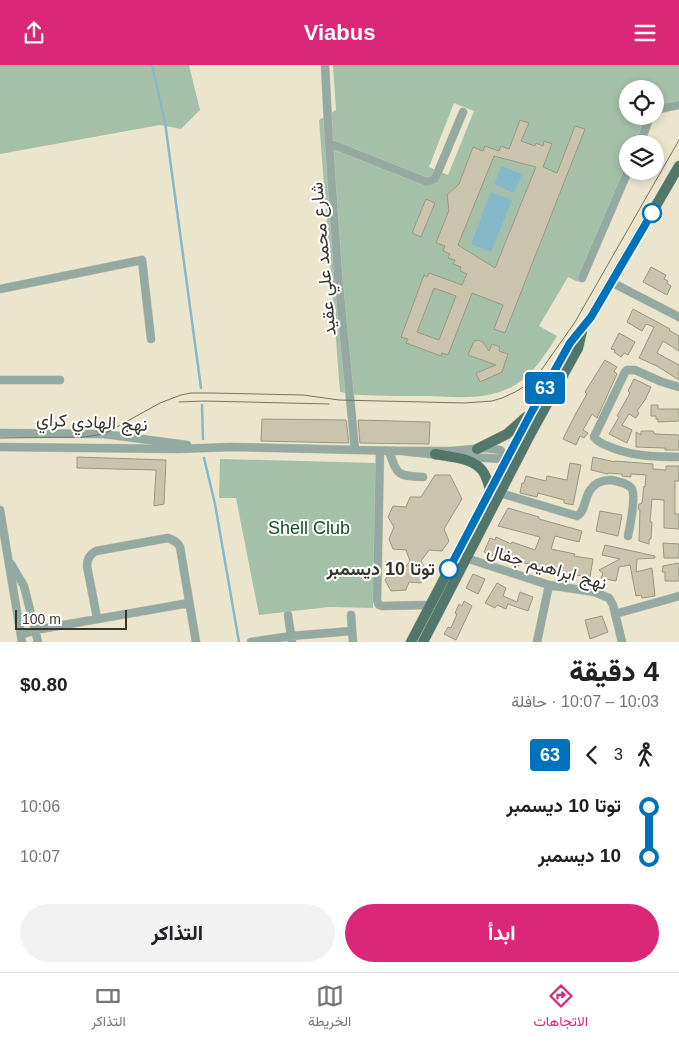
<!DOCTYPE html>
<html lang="ar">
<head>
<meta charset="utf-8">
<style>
	body { margin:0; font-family:Arial,Vazirmatn,sans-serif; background:#f2f2f2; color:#202124; direction:rtl; height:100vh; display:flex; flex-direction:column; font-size:19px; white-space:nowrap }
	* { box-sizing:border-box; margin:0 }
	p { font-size:16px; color:#757577 }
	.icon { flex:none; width:28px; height:28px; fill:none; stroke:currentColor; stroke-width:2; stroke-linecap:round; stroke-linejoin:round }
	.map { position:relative; height:577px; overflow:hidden; direction:ltr }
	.drawer { display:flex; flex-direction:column; background:#fff; flex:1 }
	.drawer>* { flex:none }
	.badge { padding:0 10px; border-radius:4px; font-size:18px; line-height:32px }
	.controls { position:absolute; left:619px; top:15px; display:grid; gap:10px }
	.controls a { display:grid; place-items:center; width:45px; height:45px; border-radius:50%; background:#fff; box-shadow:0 2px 8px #0003; font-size:25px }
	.scale { position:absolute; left:15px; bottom:12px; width:112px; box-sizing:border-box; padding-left:5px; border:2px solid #38362d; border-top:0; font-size:14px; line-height:18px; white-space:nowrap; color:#38362d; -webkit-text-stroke:4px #fff; paint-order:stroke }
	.map>.badge { position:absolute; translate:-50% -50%; box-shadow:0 0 0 2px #fff }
	.legs { display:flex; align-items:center; gap:8px; height:55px; padding:0 20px; font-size:16px }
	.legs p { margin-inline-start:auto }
	.head { display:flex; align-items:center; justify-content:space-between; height:85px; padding:0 20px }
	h1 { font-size:28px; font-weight:800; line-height:38px }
	.primary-button { display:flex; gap:10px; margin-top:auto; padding:10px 20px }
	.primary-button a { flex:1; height:58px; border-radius:30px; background:#db2777; color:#fff; font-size:20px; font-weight:800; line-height:58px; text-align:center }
	.primary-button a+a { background:#f2f2f2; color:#202124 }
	ul { padding:0 20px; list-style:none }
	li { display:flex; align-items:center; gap:18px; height:50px; font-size:19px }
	li i { display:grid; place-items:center; width:8px; height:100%; margin:0 6px; background:currentColor }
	li i::after { content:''; width:12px; height:12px; margin:-6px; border:4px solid; border-radius:50%; background:#fff }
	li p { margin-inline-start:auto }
	li:first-child i { background:linear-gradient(#0000 50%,currentColor 0) }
	li:last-child i { background:linear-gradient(currentColor 50%,#0000 0) }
	header { display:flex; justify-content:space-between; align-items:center; height:65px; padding:0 20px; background:#db2777; color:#fff; font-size:22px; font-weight:800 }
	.tabs { display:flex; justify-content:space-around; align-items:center; height:70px; border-top:1px solid #e0e0e0; background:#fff; font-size:14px; color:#757577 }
	.tabs a { display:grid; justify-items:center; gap:2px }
	.tabs .selected { color:#db2777 }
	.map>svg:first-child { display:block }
	.green { fill:#a5c0a9; fill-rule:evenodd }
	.water { fill:#85b8c8 }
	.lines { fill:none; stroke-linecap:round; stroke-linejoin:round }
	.stream { stroke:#85b8c8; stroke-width:2.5 }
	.building { fill:#cac4ae; stroke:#9b9681; fill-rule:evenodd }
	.minor-casing { stroke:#c7c2ae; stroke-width:9 }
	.major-casing { stroke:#c7c2ae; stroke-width:11 }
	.minor { stroke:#94a9a1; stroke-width:8 }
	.major { stroke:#507769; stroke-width:10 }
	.tram { stroke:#757264; stroke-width:1 }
	.line-1-casing { stroke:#fff; stroke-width:11 }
	.line-1 { stroke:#0072bc; stroke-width:8 }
	.stop-1-dot { fill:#fff; stroke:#0072bc; stroke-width:2.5 }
	.labels { text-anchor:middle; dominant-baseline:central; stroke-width:4; stroke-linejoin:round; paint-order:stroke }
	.street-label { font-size:18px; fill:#38362d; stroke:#fff }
	.park-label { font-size:18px; fill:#124a22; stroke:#fff }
	.stop-label { font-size:18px; font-weight:bold; fill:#38362d; stroke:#fff; text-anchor:end }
</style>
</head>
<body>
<header><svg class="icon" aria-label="menu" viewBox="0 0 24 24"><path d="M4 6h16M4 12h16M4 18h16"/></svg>Viabus<svg class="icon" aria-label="share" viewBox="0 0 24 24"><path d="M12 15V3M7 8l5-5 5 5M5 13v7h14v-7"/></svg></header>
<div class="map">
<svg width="679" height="577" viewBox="0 0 679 577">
	<rect width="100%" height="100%" fill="#ebe5ce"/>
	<!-- green -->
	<path class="green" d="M0,0H189L200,45L181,64L160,60L0,89Z
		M333,0H679V36L655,42V24H628V51H647L635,79H628L627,98L578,217L568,212L539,261L557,271C546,289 533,309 515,320C488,336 457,332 428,331C404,331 381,331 358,330L340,327L319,55L336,45ZM454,38L474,46L448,110L429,102Z
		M220,394L377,398L373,543L329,542L259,550L236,433H219Z"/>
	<!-- water -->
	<path class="water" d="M501,101L522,109L514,128L494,119Z
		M491,127L512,135L491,187L471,179Z"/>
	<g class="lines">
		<!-- stream -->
		<path class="stream" d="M152,0L165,57L201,323
			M202,340L203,374
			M204,393L215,439L239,577"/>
	</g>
	<!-- building -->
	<path class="building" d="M520,55L529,58L521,76L535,81L536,78L543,81L544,76L552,79L543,102L557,108L575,61L585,64L505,268L494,264L503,240L472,228L448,290L442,288L441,291L406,278L408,274L401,272L424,210L427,212L429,208L462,220L467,209L460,206L461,202L453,199L455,195L448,193L450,189L443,186L445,181L436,178L449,145L447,130L459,119L473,82L483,86L485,81L499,86L501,81L509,84ZM494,91L536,102L495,203L458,180ZM434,223L456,231L439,275L417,267Z
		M426,134L435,138L421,172L412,168Z
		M651,202L666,210L664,214L668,216L667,218L671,221L667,230L643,217Z
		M633,244L670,264L669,265L679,271V286L663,276L657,288L679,300V315L657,301L639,293L654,262L646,259L642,266L627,257Z
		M619,268L635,277L628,290L624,288L621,292L614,287L615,285L611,284Z
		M478,275L483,277L489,286L492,279L500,282L499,286L508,289L502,307L480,317L476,308L496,300L468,290L474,276Z
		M605,295L617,302L614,306L617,309L597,353L592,349L583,365L588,368L584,373L580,371L576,380L563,374L575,350L587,329L585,327Z
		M634,314L651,322L645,335L637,346L639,348L636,353L629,349L622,360L632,365L627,378L609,369L619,352L617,351L630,328L628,326Z
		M651,340H658V344H679V356L658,357V354H656V351H651Z
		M262,354L346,355L349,378L261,376Z
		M358,355L430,357L429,379L360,378Z
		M641,366H653L655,369L679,370V385H665V383L636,382V367L641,370Z
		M77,392L166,395L164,439L154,441L156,405L77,403Z
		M593,392L615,397V396L653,399V404L666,405V401H679V416H675V449H679V464L664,463V435L652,434L650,457H652L651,474H649V479L639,476L640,445L638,444L639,439H641V438H642L644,421L645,422L646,410L631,409V412L622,411V409L608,408V409L591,405Z
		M570,398L581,400L573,440L564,438V435L538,428L537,432L520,428L522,418H524L526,411L546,416L547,411L567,415Z
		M435,410H450L462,434L444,464L449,476L442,486L429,485L421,496L427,507L421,518L409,517L406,525L391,526L385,515L391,506L402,507L410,496L406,485L393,484L389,474L394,462L388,452L393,441L406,442L410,432H421Z
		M508,443L539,452V454L582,466L579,477L555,471L551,484L575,489L574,491L593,494L590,512L567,509L542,503L540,508L532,505L533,500L520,497L518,502L504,497L505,494L495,489L494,491L484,487L490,473L495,475L496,472L511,479L512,477L535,485L540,472L498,461Z
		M600,446L622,450L618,471L596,466Z
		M663,478L679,479V493H664Z
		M605,480L655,491V493L637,494L636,507L652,503L655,531L642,533L641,530L636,531L630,500L619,502L616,516L601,513L603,508L599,505L620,494L602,490Z
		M679,498V516H665V507H662L663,501Z
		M473,509L485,514L478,529L466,523Z
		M497,518L506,523L503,531L517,537L520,527L533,532L528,546L508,539L506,544L497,540L495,543L485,538Z
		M464,536L472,541L456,575L444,569L448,562L451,563L457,549L455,548L459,539L462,541Z
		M602,551L608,567L590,574L585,555Z"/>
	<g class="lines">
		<defs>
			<path id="minor" d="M325,0L329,78L338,209L355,385
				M655,46L659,44L679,40
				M329,78L427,117L435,114L463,47
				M640,79L650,51
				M582,213L628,106
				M611,217L679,252
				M0,224L142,195L151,274
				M0,315H60
				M679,322L662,317L635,305H627L625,307L594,372C598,377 602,379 608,381C630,391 655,392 679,392
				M0,368L104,369L187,380
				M0,382L178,384L231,382L401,386H451L486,383L500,385L504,389L506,394L465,392
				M380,386L377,535L379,540L382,541L430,540
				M389,386C397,410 397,411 423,412
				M401,386L439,390
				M500,428L577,451C586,446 584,432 591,424C596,417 603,415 611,415C617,416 629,419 632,424C636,433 630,461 628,471
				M0,445L22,577
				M463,492L549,520L594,527L609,533L613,540L622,577
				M11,499L24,521L38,577
				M615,549L679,531
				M288,550L292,577
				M351,550L353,577
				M97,553L87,501C87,494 90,489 96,486L168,473C173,475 178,477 180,482L196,577
				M21,570L35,565L189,538
				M251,577L291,571L352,566
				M537,577L549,520"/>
			<path id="major" d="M477,384L507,369L526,352
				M435,389C449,392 469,392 480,403C486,408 488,418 490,424
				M411,577L531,348L571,278L591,252L679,101
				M423,577L532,366L578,283L582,266"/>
		</defs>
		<!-- minor casing -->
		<use href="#minor" class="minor-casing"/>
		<!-- major casing -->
		<use href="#major" class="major-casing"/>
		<!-- minor -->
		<use href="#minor" class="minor"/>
		<!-- major -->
		<use href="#major" class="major"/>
		<!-- tram -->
		<path class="tram" d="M179,337L204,336L329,339
			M0,373L84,372L104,369L160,338L181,330L191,328H212L303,330L339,335L465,338L492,336L502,333L515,327L525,321L533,314L542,304L575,257L679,75"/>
	</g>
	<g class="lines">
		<defs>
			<path id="line-1" d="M449,504L531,348L570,278L591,252L652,148"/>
		</defs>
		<!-- line-1 casing -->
		<use href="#line-1" class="line-1-casing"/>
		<!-- line-1 -->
		<use href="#line-1" class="line-1"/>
	</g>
	<!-- markers -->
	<g class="stop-1-dot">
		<circle cx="652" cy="148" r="9"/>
		<circle cx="449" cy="504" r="9"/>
	</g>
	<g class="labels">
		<!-- street labels -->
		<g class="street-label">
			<text transform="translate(323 194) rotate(-95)">شارع محمد علي عقيد</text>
			<text transform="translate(92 357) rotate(3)">نهج الهادي كراي</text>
			<text transform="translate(547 502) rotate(16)">نهج ابراهيم جفال</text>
		</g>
		<!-- park labels -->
		<g class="park-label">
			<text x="309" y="463">Shell Club</text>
		</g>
		<!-- stop labels -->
		<g class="stop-label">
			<text x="435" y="504">توتا 10 ديسمبر</text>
		</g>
	</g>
</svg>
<div class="controls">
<a><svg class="icon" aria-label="locate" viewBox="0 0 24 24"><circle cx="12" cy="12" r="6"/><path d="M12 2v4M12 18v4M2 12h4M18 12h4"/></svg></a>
<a><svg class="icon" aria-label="layers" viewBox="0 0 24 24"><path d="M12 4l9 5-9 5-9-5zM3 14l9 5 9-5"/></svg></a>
</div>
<div class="scale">100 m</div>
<b class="badge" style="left:545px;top:323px;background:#0072bc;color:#fff">63</b>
</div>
<section class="drawer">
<div class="head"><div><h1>4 دقيقة</h1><p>10:03 – 10:07 · حافلة</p></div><b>$0.80</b></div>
<div class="legs"><svg class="icon" aria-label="walk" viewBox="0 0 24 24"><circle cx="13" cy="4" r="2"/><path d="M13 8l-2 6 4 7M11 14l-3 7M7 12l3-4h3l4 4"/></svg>3<svg class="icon" aria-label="back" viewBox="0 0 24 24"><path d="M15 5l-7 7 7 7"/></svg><b class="badge" style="background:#0072bc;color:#fff">63</b></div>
<ul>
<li><i style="color:#0072bc"></i><b>توتا 10 ديسمبر</b><p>10:06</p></li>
<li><i style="color:#0072bc"></i><b>10 ديسمبر</b><p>10:07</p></li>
</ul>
<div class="primary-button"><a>ابدأ</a><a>التذاكر</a></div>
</section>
<nav class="tabs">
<a class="selected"><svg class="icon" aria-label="directions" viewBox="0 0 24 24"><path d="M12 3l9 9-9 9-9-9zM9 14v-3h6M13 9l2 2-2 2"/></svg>الاتجاهات</a>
<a><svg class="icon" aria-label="map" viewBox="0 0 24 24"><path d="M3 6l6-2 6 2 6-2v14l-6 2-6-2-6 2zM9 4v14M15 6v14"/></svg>الخريطة</a>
<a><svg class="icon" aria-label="tickets" viewBox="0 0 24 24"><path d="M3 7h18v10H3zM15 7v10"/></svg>التذاكر</a>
</nav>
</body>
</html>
